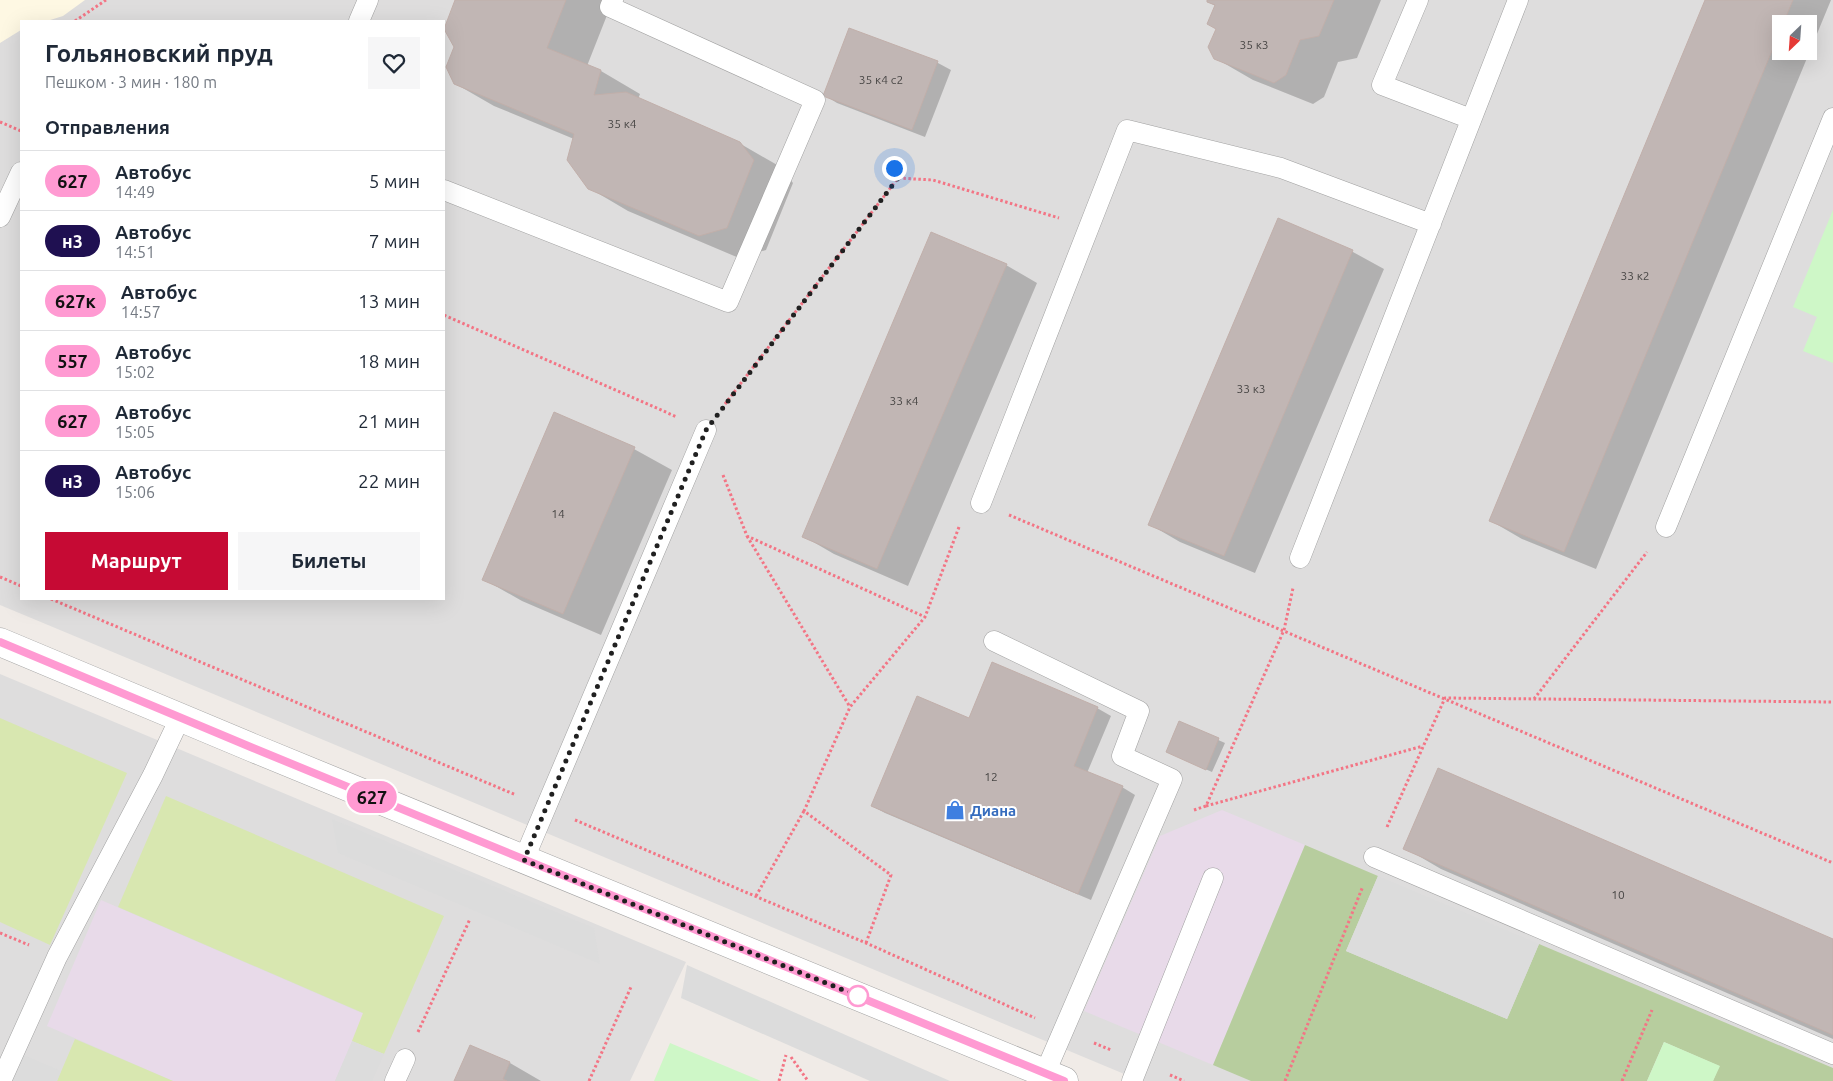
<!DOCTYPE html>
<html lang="ru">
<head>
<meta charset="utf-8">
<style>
	body { margin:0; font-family:Ubuntu,sans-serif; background:#f6f6f7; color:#1f2937; height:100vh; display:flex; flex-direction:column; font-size:19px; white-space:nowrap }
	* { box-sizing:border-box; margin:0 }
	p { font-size:16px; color:#747a83 }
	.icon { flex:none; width:28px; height:28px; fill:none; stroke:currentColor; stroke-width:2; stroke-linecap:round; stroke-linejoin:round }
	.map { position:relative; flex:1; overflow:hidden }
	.details { position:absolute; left:20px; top:20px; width:425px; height:580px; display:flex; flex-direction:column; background:#fff; border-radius:0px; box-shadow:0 5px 20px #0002 }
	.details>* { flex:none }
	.badge { padding:0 10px; border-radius:16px; font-size:18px; line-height:32px }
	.needle { width:32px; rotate:205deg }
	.buttons { position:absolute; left:1772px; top:15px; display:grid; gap:10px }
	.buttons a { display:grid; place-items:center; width:45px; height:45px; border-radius:0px; background:#fff; box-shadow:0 5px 20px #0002; font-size:25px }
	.you { position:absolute; width:25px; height:25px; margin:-12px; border:4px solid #fff; border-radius:50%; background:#1a73e8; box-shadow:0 0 0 8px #1a73e833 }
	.map>.badge { position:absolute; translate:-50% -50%; box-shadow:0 0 0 2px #fff }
	h2 { padding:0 25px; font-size:19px; line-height:45px }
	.round { display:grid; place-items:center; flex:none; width:52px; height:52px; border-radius:0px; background:#f6f6f7 }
	.headline { display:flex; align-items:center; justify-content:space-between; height:85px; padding:0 25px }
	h1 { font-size:24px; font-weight:600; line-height:38px }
	.action { display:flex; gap:10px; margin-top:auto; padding:10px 25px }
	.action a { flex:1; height:58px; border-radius:0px; background:#c60a34; color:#fff; font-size:20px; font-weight:600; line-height:58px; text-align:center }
	.action a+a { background:#f6f6f7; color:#1f2937 }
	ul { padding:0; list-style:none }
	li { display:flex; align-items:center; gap:15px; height:60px; padding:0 25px; border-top:1px solid #e0e1e3 }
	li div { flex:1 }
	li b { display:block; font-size:19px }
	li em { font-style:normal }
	li .badge { min-width:55px; font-weight:700; text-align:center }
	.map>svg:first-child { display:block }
	.residential { fill:#dedddd; fill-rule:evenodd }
	.industrial { fill:#e8dae9 }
	.education { fill:#fef8e3 }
	.grass { fill:#d8e7b0 }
	.forest { fill:#b7cd9e }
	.park { fill:#cef7c7 }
	.parking { fill:#dcdcdc }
	.shadow { fill:#0003; fill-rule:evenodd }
	.building { fill:#c1b6b4; stroke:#c1afaa }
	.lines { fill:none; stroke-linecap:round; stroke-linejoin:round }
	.service-casing { stroke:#a1a1a1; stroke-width:21 }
	.tertiary-casing { stroke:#a1a1a1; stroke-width:29 }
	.path { stroke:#f37585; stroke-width:3; stroke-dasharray:2.5 2.5; stroke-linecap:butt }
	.service { stroke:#fff; stroke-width:20 }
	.tertiary { stroke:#fff; stroke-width:28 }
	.line-casing { stroke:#fff; stroke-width:11 }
	.line { stroke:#ff9ad2; stroke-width:8 }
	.walk { stroke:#202020; stroke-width:5; stroke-dasharray:0 9 }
	.stop-dot { fill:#fff; stroke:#ff9ad2; stroke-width:2.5 }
	.labels { text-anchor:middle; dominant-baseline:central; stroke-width:4; stroke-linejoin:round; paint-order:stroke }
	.number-label { font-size:12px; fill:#484645 }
	.shop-label { font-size:15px; font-weight:bold; fill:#366cbe; stroke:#fff; text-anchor:start }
</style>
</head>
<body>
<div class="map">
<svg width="1833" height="1081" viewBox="0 0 1833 1081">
	<rect width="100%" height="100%" fill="#f0ebe7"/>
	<!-- residential -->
	<path class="residential" d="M0,0H1833V1081H1141L0,605ZM21,21H444V599H21ZM1781,24H1809V51H1781Z
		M0,674L686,962L630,1081H0Z"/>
	<!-- industrial -->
	<path class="industrial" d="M1222,810L1305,845L1213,1065L1084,1011L1160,836Z
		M101,900L364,1014L335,1081H173L47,1026Z"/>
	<!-- education -->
	<path class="education" d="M0,0H85L63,16L47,21H21V30L0,43Z"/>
	<!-- grass -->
	<path class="grass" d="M0,718L127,773L50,945L0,922Z
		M166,796L444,916L384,1054L352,1041L363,1013L118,907Z
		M75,1039L173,1081H57Z"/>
	<!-- forest -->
	<path class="forest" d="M1305,845L1378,876L1346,951L1507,1019L1539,944L1833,1068V1081H1713L1719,1066L1664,1042L1647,1081H1251L1213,1065Z"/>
	<!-- park -->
	<path class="park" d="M1833,210V363L1803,351L1817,317L1793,307Z
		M1664,1042L1720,1066L1713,1081H1647Z
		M670,1043L761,1081H654Z"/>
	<!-- parking -->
	<path class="parking" d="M332,819L594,928L600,964L338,853Z
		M1378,876L1539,944L1507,1019L1346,951Z
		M687,965L950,1081H870L681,998Z
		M352,1041L384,1054L372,1081H335Z
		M24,1055L61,1071L57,1081H13Z"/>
	<!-- shadow -->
	<path class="shadow" d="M457,0H613L587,66L601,71L640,94L638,99L739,143L779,166L793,183L766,250L739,258L628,211L589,188L574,139L494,106L454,83Z
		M1208,0H1381L1357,58L1338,62L1324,97L1313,104L1253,80L1215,58L1217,28L1216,6L1208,2Z
		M1707,0H1831L1596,569L1522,539L1491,521ZM1781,24H1809V51H1781Z
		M850,29L938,63L951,70L925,137L837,103L824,95Z
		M1278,220L1353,252L1384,269L1255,573L1180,542L1149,524Z
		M1006,265L1037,283L908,586L834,554L803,536Z
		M634,449L672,470L601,635L522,601L483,579Z
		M1097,708L1111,716L1087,773L1122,787L1135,795L1091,900L885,813L872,806Z
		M1180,723L1225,743L1212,772L1167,752Z
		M1405,848L1833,940V1039L1441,869Z
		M471,1046L510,1063L541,1081H456Z"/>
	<!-- building -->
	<path class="building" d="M455,0H566L547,48L601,70L594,95L626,92L740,142L754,160L727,228L699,236L588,189L567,160L574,134L454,84L446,67L454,47L444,29Z
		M1207,0H1334L1319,36L1300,40L1286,75L1274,83L1214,59L1208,47L1216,29L1207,24L1215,5L1207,2Z
		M1705,0H1793L1783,24H1781V29L1564,552L1489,521Z
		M849,28L938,61L912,130L823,96Z
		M1278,218L1353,250L1224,556L1148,525Z
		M931,232L1007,264L877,569L802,537Z
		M554,412L635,447L563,614L482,580Z
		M992,662L1098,707L1074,766L1123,786L1078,894L871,806L917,696L969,718Z
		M1179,721L1219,738L1206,770L1166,752Z
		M1438,768L1833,939V1035L1403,849Z
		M470,1045L510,1062L503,1079L507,1081H454Z"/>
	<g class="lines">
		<defs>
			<path id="service" d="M1418,0L1382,85L1471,119
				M359,21L368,0
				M444,190L728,302L815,100L610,7L613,0
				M0,217L21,172
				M981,503L1127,130L1281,168L1431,224
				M1666,527L1833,118
				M1300,558L1518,0
				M994,641L1139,711L1122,756L1172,779L1045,1073
				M1374,857L1833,1054
				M524,859L706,430
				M1,1081L57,957L153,775L180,718
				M395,1081L405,1059
				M1132,1081L1213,878"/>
			<path id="tertiary" d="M0,642L253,748L1064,1081"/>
		</defs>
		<!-- service casing -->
		<use href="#service" class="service-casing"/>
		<!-- tertiary casing -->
		<use href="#tertiary" class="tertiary-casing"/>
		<!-- path -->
		<path class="path" d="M75,21L106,0
			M0,122L21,131
			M891,159L898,178
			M444,315L677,417
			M725,404L898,178L933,180L1059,218
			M723,475L747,536L925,617
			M1009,515L1833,863
			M747,536L850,707
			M0,577L21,586
			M51,599L516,795
			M1534,699L1647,552
			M1206,806L1423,746
			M1194,810L1206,806L1284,630L1293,588
			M575,820L866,943L1035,1018
			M1387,827L1445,698L1833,702
			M756,896L804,811
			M0,933L29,945
			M866,943L891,875L804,811L850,707L925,617L959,527
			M418,1032L470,919
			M1094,1043L1111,1050
			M791,1057L808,1081
			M1170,1075L1184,1081
			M589,1081L631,987
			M779,1081L786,1055
			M1285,1081L1363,886
			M1622,1081L1652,1010"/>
		<!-- service -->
		<use href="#service" class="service"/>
		<!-- tertiary -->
		<use href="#tertiary" class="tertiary"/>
	</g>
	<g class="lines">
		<defs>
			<path id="line" d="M0,642L253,748L1064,1081"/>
		</defs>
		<!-- line casing -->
		<use href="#line" class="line-casing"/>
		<!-- line -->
		<use href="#line" class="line"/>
		<!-- walk -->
		<path class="walk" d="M858,996L524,860L706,430L898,178L894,168"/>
	</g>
	<!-- icons -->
	<defs>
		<symbol id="shop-bare" viewBox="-9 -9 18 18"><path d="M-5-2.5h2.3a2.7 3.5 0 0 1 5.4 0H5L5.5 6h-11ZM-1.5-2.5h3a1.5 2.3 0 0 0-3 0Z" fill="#3f7fe0" stroke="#fff" stroke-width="2.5" paint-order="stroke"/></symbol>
	</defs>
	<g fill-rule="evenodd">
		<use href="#shop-bare" x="941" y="796" width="28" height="28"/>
	</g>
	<!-- markers -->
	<circle class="stop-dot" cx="858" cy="996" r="10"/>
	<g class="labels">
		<!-- number labels -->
		<g class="number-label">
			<text x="1254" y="44">35 к3</text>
			<text x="881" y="79">35 к4 с2</text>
			<text x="622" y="123">35 к4</text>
			<text x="1635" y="275">33 к2</text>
			<text x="1251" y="388">33 к3</text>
			<text x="904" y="400">33 к4</text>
			<text x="558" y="513">14</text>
			<text x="991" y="776">12</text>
			<text x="1618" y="894">10</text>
		</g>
		<!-- shop labels -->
		<g class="shop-label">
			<text x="970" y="810">Диана</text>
		</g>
	</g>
</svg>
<div class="buttons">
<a><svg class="needle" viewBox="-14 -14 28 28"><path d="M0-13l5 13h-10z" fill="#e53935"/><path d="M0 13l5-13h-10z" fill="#747a83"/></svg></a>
</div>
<div class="you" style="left:894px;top:168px"></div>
<b class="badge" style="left:372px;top:797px;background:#ff9ad2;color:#111">627</b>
<section class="details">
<div class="headline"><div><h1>Гольяновский пруд</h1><p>Пешком · 3 мин · 180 m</p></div><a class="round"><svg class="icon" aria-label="heart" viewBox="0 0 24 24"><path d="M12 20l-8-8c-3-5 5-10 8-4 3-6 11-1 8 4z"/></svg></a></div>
<h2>Отправления</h2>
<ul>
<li><span class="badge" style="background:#ff9ad2;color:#111">627</span><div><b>Автобус</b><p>14:49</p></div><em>5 мин</em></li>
<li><span class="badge" style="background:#1f1051;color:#fff">н3</span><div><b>Автобус</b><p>14:51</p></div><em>7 мин</em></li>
<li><span class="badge" style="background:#ff9ad2;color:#111">627к</span><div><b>Автобус</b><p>14:57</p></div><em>13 мин</em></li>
<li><span class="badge" style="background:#ff9ad2;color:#111">557</span><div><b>Автобус</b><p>15:02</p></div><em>18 мин</em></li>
<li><span class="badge" style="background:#ff9ad2;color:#111">627</span><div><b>Автобус</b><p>15:05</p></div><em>21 мин</em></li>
<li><span class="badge" style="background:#1f1051;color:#fff">н3</span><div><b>Автобус</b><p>15:06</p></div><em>22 мин</em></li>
</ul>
<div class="action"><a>Маршрут</a><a>Билеты</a></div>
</section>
</div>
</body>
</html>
